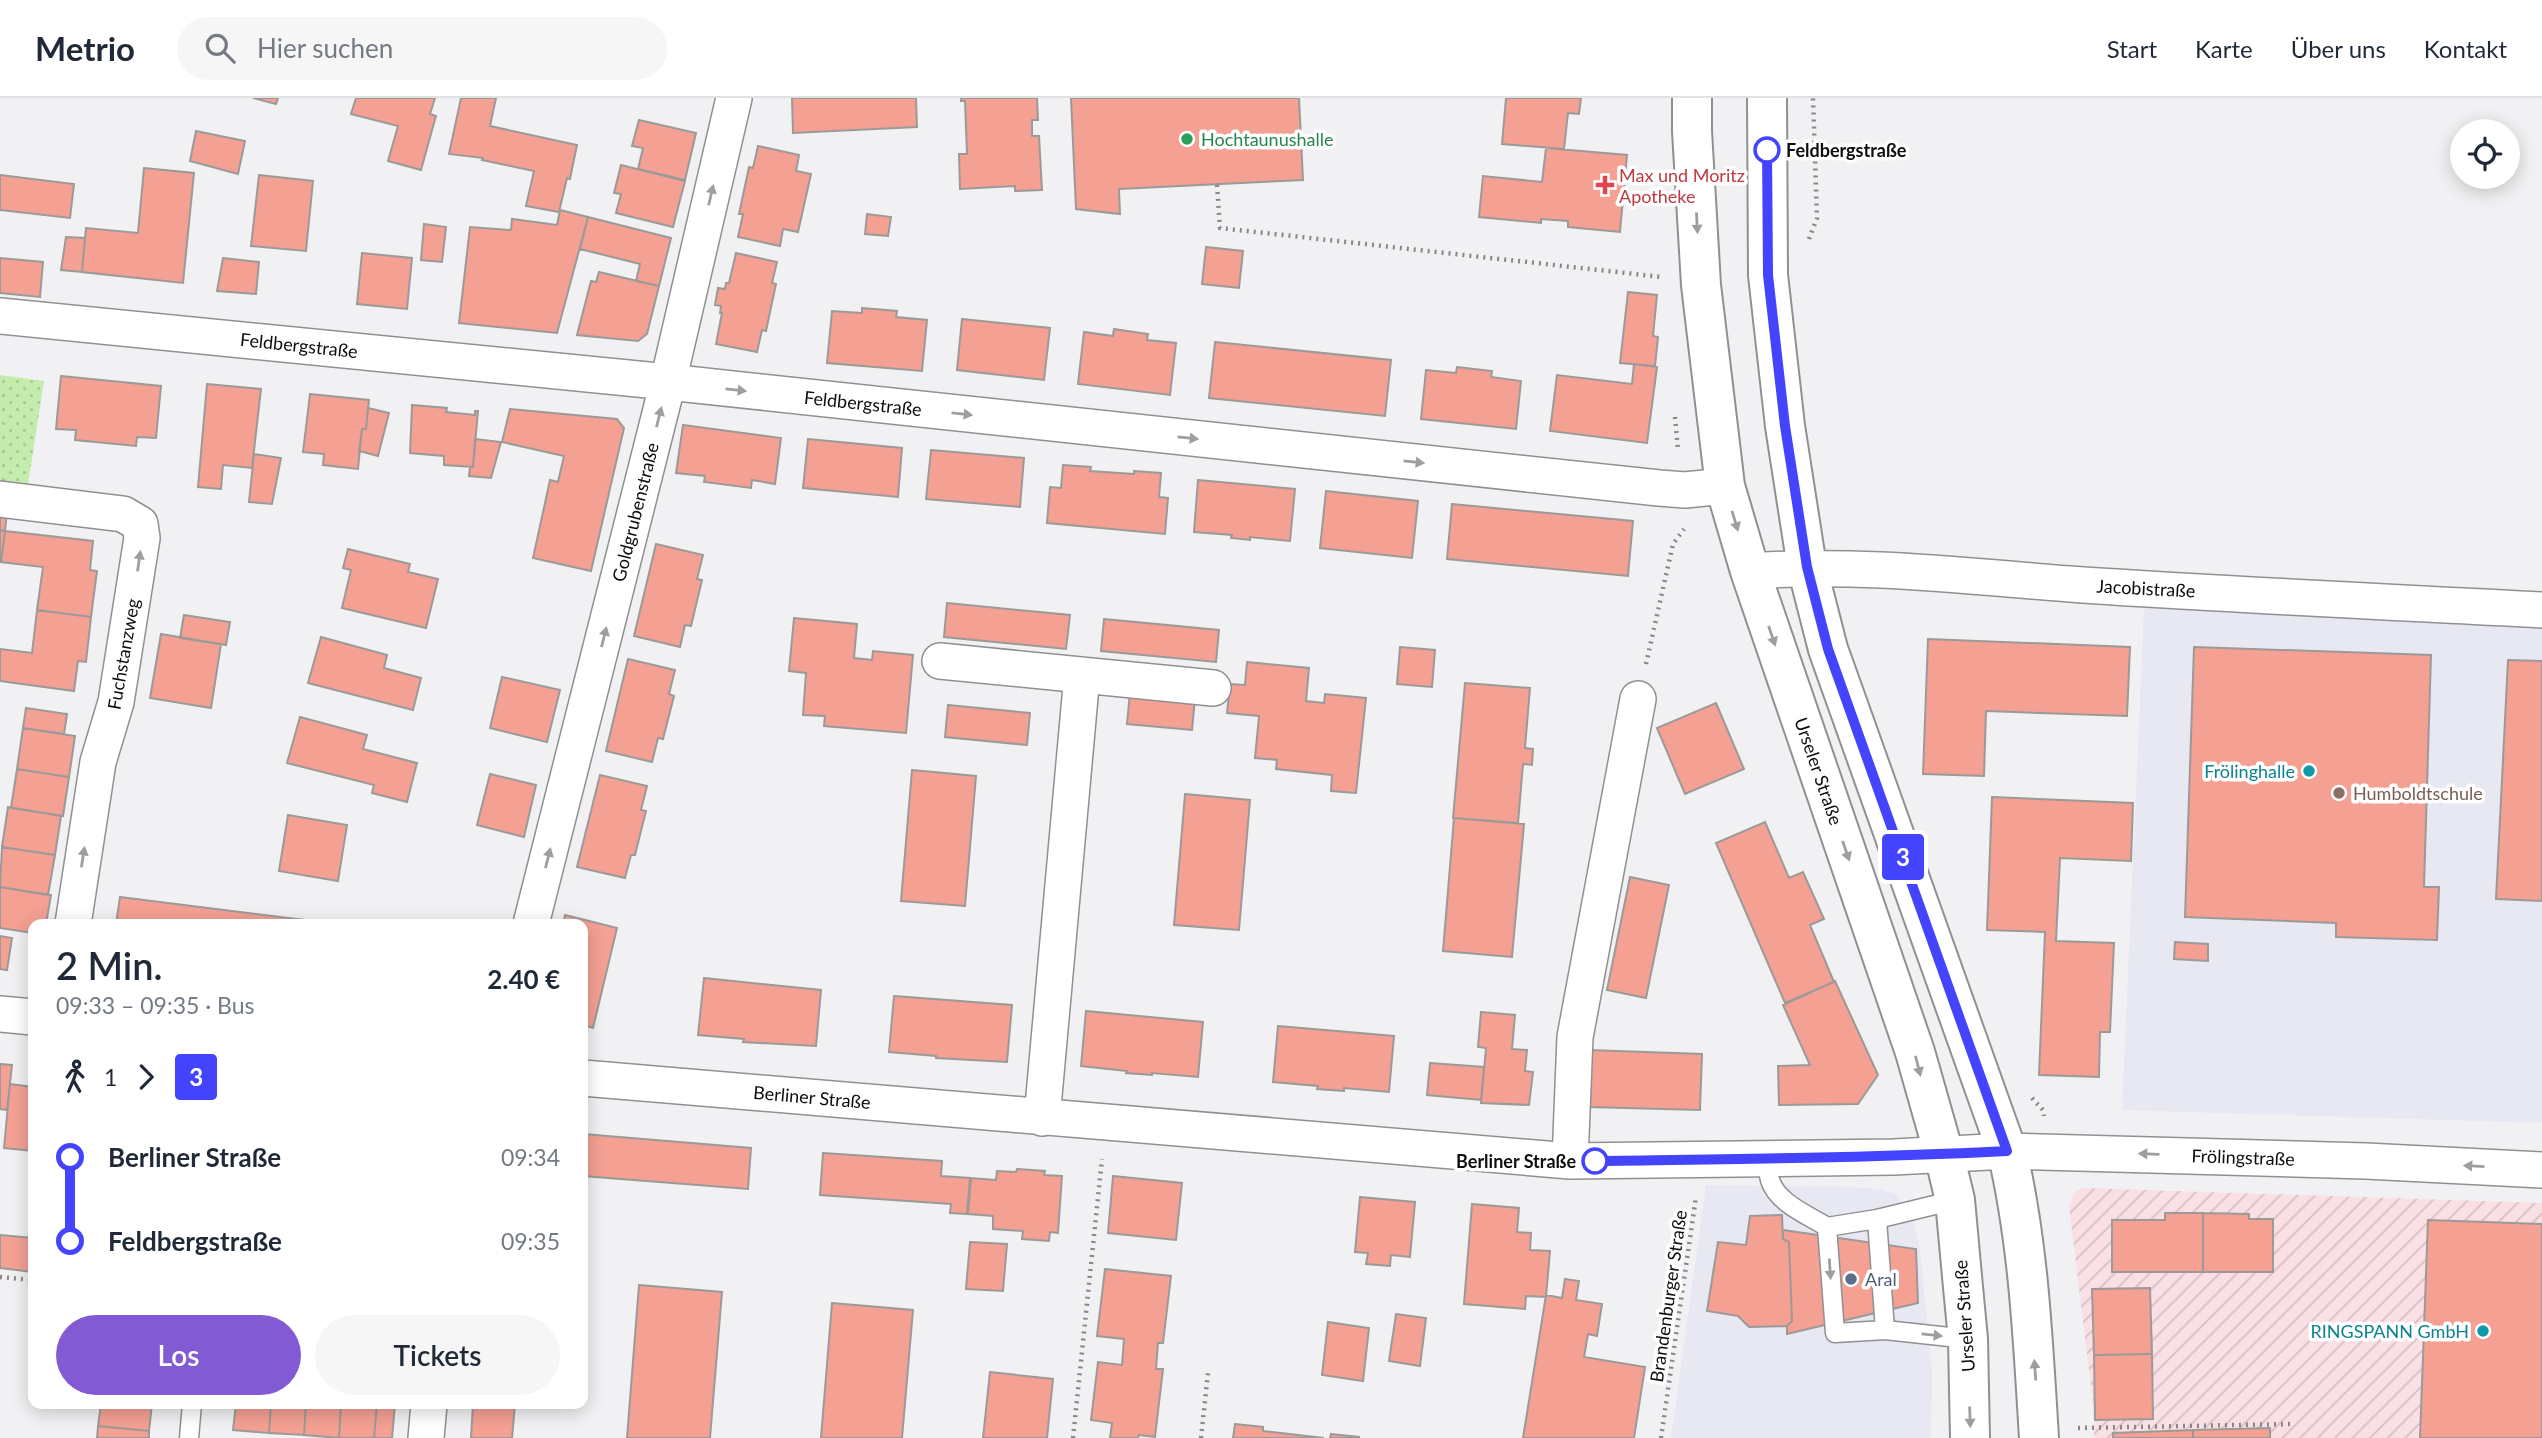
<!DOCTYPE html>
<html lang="de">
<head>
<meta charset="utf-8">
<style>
	body { margin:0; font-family:Lato,sans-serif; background:#f6f6f7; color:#1f2937; height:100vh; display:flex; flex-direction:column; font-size:26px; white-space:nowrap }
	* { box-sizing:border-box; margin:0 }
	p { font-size:23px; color:#747a83 }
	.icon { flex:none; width:38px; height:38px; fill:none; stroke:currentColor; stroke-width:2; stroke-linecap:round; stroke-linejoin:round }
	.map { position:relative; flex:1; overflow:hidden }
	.drawer { position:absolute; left:28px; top:821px; width:560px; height:490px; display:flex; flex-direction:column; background:#fff; border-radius:14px; box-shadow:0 4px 18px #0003 }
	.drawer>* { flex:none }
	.badge { padding:0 14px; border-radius:5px; font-size:24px; line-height:46px }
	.fabs { position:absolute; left:2450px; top:21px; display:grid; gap:14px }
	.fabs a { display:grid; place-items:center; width:70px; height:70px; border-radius:50%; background:#fff; box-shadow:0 4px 18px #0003; font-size:35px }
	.map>.badge { position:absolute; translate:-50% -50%; box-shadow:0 0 0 4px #fff }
	.legs { display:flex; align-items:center; gap:10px; height:77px; padding:0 28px; font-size:23px }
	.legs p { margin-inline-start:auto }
	.headline { display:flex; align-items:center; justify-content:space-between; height:119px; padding:0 28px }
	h1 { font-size:38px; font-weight:600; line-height:52px }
	.primary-button { display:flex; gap:14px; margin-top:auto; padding:14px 28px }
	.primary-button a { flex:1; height:80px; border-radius:42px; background:#825ad4; color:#fff; font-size:28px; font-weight:600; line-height:80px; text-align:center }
	.primary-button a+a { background:#f6f6f7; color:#1f2937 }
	ul { padding:0 28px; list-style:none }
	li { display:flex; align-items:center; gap:24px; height:84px; font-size:26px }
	li i { display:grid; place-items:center; width:10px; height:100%; margin:0 9px; background:currentColor }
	li i::after { content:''; width:18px; height:18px; margin:-9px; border:5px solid; border-radius:50%; background:#fff }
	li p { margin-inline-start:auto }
	li:first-child i { background:linear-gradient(#0000 50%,currentColor 0) }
	li:last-child i { background:linear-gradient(currentColor 50%,#0000 0) }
	header { display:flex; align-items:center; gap:42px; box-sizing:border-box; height:98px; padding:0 35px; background:#fff; border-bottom:2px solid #e0e1e3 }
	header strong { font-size:33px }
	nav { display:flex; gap:38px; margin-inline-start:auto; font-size:24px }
	.search { width:490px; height:63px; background:#f6f6f7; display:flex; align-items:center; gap:18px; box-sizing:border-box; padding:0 24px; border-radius:38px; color:#747a83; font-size:26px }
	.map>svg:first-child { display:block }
	.built { fill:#e7e8f2 }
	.industrial { fill:url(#industrial-furrows) }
	.grass { fill:url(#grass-dots) }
	.building { fill:#f4a093; stroke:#9c9999; stroke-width:2 }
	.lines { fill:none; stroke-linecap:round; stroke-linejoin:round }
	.service-casing { stroke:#8f9092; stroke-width:21 }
	.minor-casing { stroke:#8f9092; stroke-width:38 }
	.tertiary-casing { stroke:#8f9092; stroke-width:42 }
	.path { stroke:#878789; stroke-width:4.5; stroke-dasharray:2 5; stroke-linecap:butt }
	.service { stroke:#fff; stroke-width:18 }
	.minor { stroke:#fff; stroke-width:35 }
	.tertiary { stroke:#fff; stroke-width:38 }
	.oneway { fill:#9e9e9f }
	.line-1-casing { stroke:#fff; stroke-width:16 }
	.line-1 { stroke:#44f; stroke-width:10 }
	.leisure-dot { fill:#2e9e5b; stroke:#fefeff; stroke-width:2.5 }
	.stop-1-dot { fill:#fff; stroke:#44f; stroke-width:3.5 }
	.health-dot { fill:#e0444e; stroke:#fefeff; stroke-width:2.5 }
	.culture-dot { fill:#0f9aa8; stroke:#fefeff; stroke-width:2.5 }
	.education-dot { fill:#8d6e63; stroke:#fefeff; stroke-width:2.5 }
	.service-dot { fill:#5c6f8a; stroke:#fefeff; stroke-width:2.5 }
	.labels { text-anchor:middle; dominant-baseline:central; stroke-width:7; stroke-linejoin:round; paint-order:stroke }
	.leisure-label { font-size:18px; fill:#27864d; stroke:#fefeff; text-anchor:start }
	.stop-label { font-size:18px; font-weight:bold; fill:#0d0d0e; stroke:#fefeff; text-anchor:start }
	.health-label { font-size:18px; fill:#be3a42; stroke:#fefeff; text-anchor:start }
	.street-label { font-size:18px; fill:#0d0d0e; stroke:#fefeff }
	.culture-label { font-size:18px; fill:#0d838f; stroke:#fefeff; text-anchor:end }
	.education-label { font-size:18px; fill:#785e54; stroke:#fefeff; text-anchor:start }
	.service-label { font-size:18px; fill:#4e5e75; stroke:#fefeff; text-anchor:start }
</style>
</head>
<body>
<header>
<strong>Metrio</strong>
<div class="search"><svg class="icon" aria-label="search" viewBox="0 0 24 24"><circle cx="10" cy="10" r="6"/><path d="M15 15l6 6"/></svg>Hier suchen</div>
<nav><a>Start</a><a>Karte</a><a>Über uns</a><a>Kontakt</a></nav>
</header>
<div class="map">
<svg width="2542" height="1340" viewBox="0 0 2542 1340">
	<defs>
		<pattern id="industrial-furrows" width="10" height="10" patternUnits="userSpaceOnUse" patternTransform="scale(1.75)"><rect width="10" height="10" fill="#fae0e4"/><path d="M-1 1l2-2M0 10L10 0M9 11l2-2" fill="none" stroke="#d5bfc2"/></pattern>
		<pattern id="grass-dots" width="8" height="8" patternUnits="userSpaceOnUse" patternTransform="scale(1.75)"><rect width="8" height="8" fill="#c4ecac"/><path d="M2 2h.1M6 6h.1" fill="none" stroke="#a7c993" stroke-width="1.8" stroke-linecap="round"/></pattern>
	</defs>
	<rect width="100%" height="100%" fill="#f1f1f3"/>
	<!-- built -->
	<path class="built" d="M2144,510L2542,530V1025L2122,1012Z
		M1706,1087L1850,1089L1879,1091L1896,1096L1912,1119L1920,1150L1932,1273L1931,1340H1671Z"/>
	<!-- industrial -->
	<path class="industrial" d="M2084,1090L2542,1105V1340H2094L2095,1322L2069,1108L2075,1094Z"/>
	<!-- grass -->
	<path class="grass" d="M0,277L44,283L27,393L0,390Z"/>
	<!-- building -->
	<path class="building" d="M253,0H278L276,6Z
		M356,0H435L430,16L436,18L421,72L388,63L398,28L351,16Z
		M461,0H496L490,28L577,47L570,81L567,80L559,114L526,108L534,73L482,62L483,60L449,56Z
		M792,0H916L917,29L793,35Z
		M961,0H1037L1038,22H1032V38H1039L1042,92L1015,93V88L960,91L959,56H967L965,3H961Z
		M1071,0H1299L1303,82L1119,91L1120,116L1076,111Z
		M1506,0H1581L1579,16L1568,15L1564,51L1502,46Z
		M639,22L696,35L685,82L638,71L643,50L632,48Z
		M196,33L245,43L238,76L190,63Z
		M758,48L799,57L796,73L811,76L798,134L783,131L780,148L738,139L743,116H739L749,69L753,70Z
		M1546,50L1627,57L1620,134L1568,129V123L1541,121V125L1479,119L1483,78L1542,84Z
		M621,67L685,83L673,129L616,115L621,96L614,95Z
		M144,70L194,75L183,185L82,174L86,130L138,135Z
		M0,77L74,86L70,120L0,112Z
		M259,77L313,83L306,153L251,148Z
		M560,112L588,119L557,235L459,225L470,129L511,132L512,121L557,127Z
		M867,116L891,119L888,138L865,136Z
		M588,119L671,140L659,188L636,183L640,166L580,151Z
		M424,126L446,129L442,164L421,162Z
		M66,139L85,140L82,174L61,172Z
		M1206,149L1243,153L1239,190L1202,186Z
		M362,155L412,160L407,211L357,206Z
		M736,155L777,164L772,185L776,186L766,233L762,232L757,254L716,246L722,215H720L721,208L715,207L718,190L725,191L726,185H729Z
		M0,160L43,164L40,199L0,195Z
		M223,160L259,164L256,196L217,193Z
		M599,174L659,188L647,236L638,243L577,237L591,183L596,184Z
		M1628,194L1657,197L1653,238L1658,239L1655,268L1620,265Z
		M862,210L897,213L896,219L927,222L922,273L827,265L832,213L862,215Z
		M962,221L1050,230L1044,282L957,272Z
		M1114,231L1148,236L1147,242L1176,245L1170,297L1078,286L1084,234L1113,238Z
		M1215,244L1391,262L1385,318L1209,300Z
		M1634,266L1657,269L1647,345L1550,333L1557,277L1632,286Z
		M1457,269L1492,273L1491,279L1521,283L1516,331L1421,321L1426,272L1456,275Z
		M61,278L161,288L156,340L137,339L136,348L75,342L76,332L56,331Z
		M207,286L261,291L252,370L223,367L221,391L198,389Z
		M310,296L369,302L366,331H362L358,371L323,367L324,356L303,354Z
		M412,307L447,310L446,314L475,317V313H478L473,369L444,367V358L410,355Z
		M368,310L389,315L378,358L359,353L362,331H366Z
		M510,311L617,321L624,330L591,473L533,460L550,382L558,384L564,358L502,344Z
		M683,327L781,340L775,386L752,382L751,390L704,384L705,378L676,375Z
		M475,341L501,344L491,380L469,378L470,369H473Z
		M808,341L902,350L898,399L803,390Z
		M931,352L1024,360L1020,409L926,401Z
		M254,356L281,360L272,406L249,404Z
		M1063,367L1091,369L1090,373L1134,376V373L1161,375L1159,399L1168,400L1165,436L1047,425L1050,389L1061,390Z
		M1198,382L1295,391L1290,443L1250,439V442L1231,440L1232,437L1194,434Z
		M1326,393L1418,403L1412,460L1320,450Z
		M1452,406L1633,423L1628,478L1447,461Z
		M0,414H7L5,433L0,432Z
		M0,432L5,433L1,464H0Z
		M5,433L93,443L90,472L97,473L91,519L37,512L43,469L1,464Z
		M656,446L703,457L697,481L702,482L691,528L685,527L680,549L634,538Z
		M348,451L410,466L408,474L438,481L426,530L342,510L351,472L343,470Z
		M947,505L1070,517L1066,551L944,539Z
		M37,512L91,519L86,564L78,563L74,593L0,583V551L32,555Z
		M184,517L230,524L226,547L180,540Z
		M794,520L857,526L854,560L872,562L873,553L913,557L906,635L824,628L825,618L803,617L806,575L789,573Z
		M1104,521L1219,532L1216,564L1101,553Z
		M161,536L221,546L211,610L150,600Z
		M321,539L387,557L384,570L421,580L413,612L308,585Z
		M1928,541L2130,549L2127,618L1986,613L1984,678L1923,676Z
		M1400,549L1435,552L1432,589L1397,586Z
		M2194,549L2431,557L2424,789H2439L2437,842L2336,839V825L2185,819Z
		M628,561L675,572L669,596L674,598L663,641L658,640L652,664L606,653Z
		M2508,562L2542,563V803L2496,801Z
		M1247,564L1309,570L1306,603L1324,605L1325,596L1366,600L1356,695L1331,693L1332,677L1276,671L1277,662L1255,660L1259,618L1227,615L1230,586L1245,587Z
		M502,579L560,592L547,644L490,630Z
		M1465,585L1530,590L1525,650L1533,651L1532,667L1523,666L1518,725L1453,720Z
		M1130,594L1195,600L1192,632L1127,626Z
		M1716,605L1744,671L1685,696L1657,630Z
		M948,607L1030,615L1027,647L945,639Z
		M26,610L67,616L64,636L23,630Z
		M300,619L367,637L363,651L417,665L407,704L372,695L374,687L287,665Z
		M23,630L75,638L69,679L17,671Z
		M17,671L69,679L63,718L11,710Z
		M912,672L976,678L965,808L901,803Z
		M490,676L536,687L524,739L477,727Z
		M600,677L647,688L641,712L646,713L635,757H631L625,780L577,769Z
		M1185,696L1250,702L1239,832L1174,827Z
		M1992,699L2133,705L2131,763L2060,760L2056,843L2114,845L2110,934H2100L2099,979L2039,977L2045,834L1987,832Z
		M8,709L61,718L55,757L2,749Z
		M288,717L347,727L338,783L279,773Z
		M1454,720L1524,726L1512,859L1443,853Z
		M1765,724L1789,780L1803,774L1824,821L1810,827L1834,884L1785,905L1716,745Z
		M2,749L55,757L48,797L0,789Z
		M1630,779L1669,787L1646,900L1607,892Z
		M0,789L51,797L46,826H33V835L0,830Z
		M120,799L329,825L116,826Z
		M565,817L617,830L593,930L583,927V826H563Z
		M0,838L12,840L7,872L0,871Z
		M2175,844L2208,846V863L2174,861Z
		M704,880L821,892L816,948L743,944L744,941L698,937Z
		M1835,883L1878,977L1858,1006L1779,1007L1778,968L1810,967L1783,907Z
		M894,898L1012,907L1007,964L936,960V958L889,954Z
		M1086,913L1203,924L1198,979L1152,975V977L1126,975L1127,973L1081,968Z
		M1481,914L1515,917L1512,951L1527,952L1525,973L1533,974L1529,1007L1481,1005L1486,950L1478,949Z
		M1278,928L1394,938L1389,994L1344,990V993L1317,991L1318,988L1273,984Z
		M1589,952L1702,956L1700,1012L1588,1009Z
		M1430,965L1484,969L1481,1002L1427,997Z
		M0,966L12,967L7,1012L0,1011Z
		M10,986L33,989V1053L4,1050Z
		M583,1036L751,1050L748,1091L583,1078Z
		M823,1055L942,1063L941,1078L970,1080L967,1116L950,1115L951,1106L820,1097Z
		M1017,1071L1045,1073L1044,1077L1062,1078L1058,1135L1050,1134L1049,1143L1022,1141L1023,1133L993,1131V1118L968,1116L971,1080L996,1082L997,1073L1016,1074Z
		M1113,1078L1182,1085L1176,1142L1108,1135Z
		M1360,1099L1415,1104L1410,1159L1391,1157L1390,1168L1366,1166L1368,1155L1355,1154Z
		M1472,1106L1519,1110L1517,1134L1531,1135L1530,1152L1550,1153L1546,1199L1526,1198L1525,1211L1464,1206Z
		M2165,1115H2203V1174H2112V1122H2165Z
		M2203,1115L2249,1116V1121H2273V1174H2203Z
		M1782,1117L1783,1141L1789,1144L1792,1223L1787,1228L1749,1229L1738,1218L1707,1213L1718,1144L1746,1147L1750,1118Z
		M2428,1122L2542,1126V1340H2420Z
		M1783,1132L1916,1151L1918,1205L1787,1236V1228L1792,1223L1789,1144L1783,1141Z
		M0,1137L33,1140V1174L0,1170Z
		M970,1144L1007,1146L1003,1193L966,1191Z
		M1105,1171L1171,1178L1163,1245H1158L1156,1271H1163L1155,1339L1139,1337L1138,1340H1110L1112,1325L1091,1322L1098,1264L1122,1267L1124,1241L1097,1238Z
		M1565,1181L1579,1183L1576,1202L1602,1206L1597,1238L1588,1236L1584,1259L1645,1269L1634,1340H1523L1546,1197L1562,1200Z
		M639,1187L722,1194L710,1340H627Z
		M2150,1190L2152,1256L2094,1257L2092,1191Z
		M832,1205L913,1212L902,1340H821Z
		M1396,1216L1426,1220L1420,1268L1389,1263Z
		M1328,1224L1369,1230L1363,1283L1322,1277Z
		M2152,1256L2153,1321L2095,1322L2094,1257Z
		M990,1274L1053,1281L1047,1340H983Z
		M101,1306H152L149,1333L98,1328Z
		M236,1306H271L269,1335L233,1332Z
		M271,1306H306L304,1337L269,1335Z
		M306,1306H341L339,1340L304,1337Z
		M341,1306H377L374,1340H339Z
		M377,1306H395L392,1340H374Z
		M473,1306H515L512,1340H471Z
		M1235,1326L1263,1329V1333L1324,1340H1233Z
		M98,1328L149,1333V1340H97Z
		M2270,1330V1340H2193V1332Z
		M2193,1332V1340H2113V1335Z
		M1331,1336L1359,1339V1340H1330Z"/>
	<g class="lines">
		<defs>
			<path id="service" d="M1768,1059C1768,1066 1768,1075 1770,1082C1777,1105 1808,1117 1827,1129
				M1955,1102L1877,1121L1885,1232L1968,1241
				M1877,1121L1827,1129L1835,1235L1885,1232
				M189,1340L192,1306"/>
			<path id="minor" d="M0,218L668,284L1659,390L1685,392L1725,388
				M0,401L123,416L140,426L142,440L116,604L98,664L73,826
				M1750,473C1861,465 1972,479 2083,487C2236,497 2389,504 2542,512
				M940,563L1213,590
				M531,826L668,284L734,0
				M0,916L33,919
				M583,980L1570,1063L1894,1059L2007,1053L2366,1063L2542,1072
				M1042,1020L1082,577
				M1570,1063L1575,939L1638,601
				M426,1340L429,1306"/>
			<path id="tertiary" d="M1692,0V33L1701,187L1725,388L1750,473L1915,954L1944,1056L1955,1102L1963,1189L1968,1241L1970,1340
				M1767,0L1768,177L1785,328L1807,469L1828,551L2007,1053C2029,1147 2033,1244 2039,1340"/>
		</defs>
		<!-- service casing -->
		<use href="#service" class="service-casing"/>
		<!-- minor casing -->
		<use href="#minor" class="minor-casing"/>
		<!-- tertiary casing -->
		<use href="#tertiary" class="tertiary-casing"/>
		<!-- path -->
		<path class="path" d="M1217,87L1220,130L1662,179
			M1809,141L1817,120L1813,0
			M1675,319L1678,352
			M1646,566L1673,446L1684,431
			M2032,1000L2043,1012L2044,1018
			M0,1179L33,1182
			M2078,1330L2291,1326
			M1073,1340L1102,1061
			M1201,1340L1208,1275
			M1661,1340L1696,1099"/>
		<!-- service -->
		<use href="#service" class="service"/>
		<!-- minor -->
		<use href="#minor" class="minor"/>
		<!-- tertiary -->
		<use href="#tertiary" class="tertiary"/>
	</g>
	<!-- one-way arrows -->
	<defs><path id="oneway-solid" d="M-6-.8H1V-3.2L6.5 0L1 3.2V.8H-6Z" transform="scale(1.75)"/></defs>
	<g class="oneway">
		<use href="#oneway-solid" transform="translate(711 97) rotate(-77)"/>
		<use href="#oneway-solid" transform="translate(1697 125) rotate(87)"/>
		<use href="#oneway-solid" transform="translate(736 292) rotate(6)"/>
		<use href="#oneway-solid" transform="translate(962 316) rotate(6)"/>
		<use href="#oneway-solid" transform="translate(659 319) rotate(-76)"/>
		<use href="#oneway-solid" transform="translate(1188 340) rotate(6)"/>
		<use href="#oneway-solid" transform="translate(1414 364) rotate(6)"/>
		<use href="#oneway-solid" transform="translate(1735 423) rotate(73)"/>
		<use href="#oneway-solid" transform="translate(139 463) rotate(-82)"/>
		<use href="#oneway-solid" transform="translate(1772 538) rotate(71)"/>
		<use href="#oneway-solid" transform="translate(604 539) rotate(-76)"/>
		<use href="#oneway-solid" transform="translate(1846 753) rotate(71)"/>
		<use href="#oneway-solid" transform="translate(83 759) rotate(-81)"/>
		<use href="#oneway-solid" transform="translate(548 760) rotate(-76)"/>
		<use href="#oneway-solid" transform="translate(1918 968) rotate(76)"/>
		<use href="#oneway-solid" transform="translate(2149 1056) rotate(-178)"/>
		<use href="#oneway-solid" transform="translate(2474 1068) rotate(-177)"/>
		<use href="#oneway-solid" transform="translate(1830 1171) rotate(86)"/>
		<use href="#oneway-solid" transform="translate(1932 1237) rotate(6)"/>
		<use href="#oneway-solid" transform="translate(2035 1272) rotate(-94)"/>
		<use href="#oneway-solid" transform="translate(1970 1319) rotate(88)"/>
	</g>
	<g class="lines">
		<defs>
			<path id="line-1" d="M1595,1063C1732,1061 1870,1060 2007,1053L1828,551L1807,469L1785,328L1768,177L1767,52"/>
		</defs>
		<!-- line-1 casing -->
		<use href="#line-1" class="line-1-casing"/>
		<!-- line-1 -->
		<use href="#line-1" class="line-1"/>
	</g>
	<!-- markers -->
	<circle class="leisure-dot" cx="1187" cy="41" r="7"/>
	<g class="stop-1-dot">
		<circle cx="1767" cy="52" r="12"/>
		<circle cx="1595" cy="1063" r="12"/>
	</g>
	<path class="health-dot" d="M1601.5 76.5h7v7h7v7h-7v7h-7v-7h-7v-7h7z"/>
	<g class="culture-dot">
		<circle cx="2309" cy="673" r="7"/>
		<circle cx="2483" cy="1233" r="7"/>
	</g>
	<circle class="education-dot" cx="2339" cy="695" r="7"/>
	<circle class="service-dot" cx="1851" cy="1181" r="7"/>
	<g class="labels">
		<!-- leisure labels -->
		<g class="leisure-label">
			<text x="1201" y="41">Hochtaunushalle</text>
		</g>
		<!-- stop labels -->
		<g class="stop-label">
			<text x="1786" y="52">Feldbergstraße</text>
			<text x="1576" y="1063" text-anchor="end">Berliner Straße</text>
		</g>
		<!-- health labels -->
		<g class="health-label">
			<text x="1619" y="77">Max und Moritz<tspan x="1619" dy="21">Apotheke</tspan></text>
		</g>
		<!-- street labels -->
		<g class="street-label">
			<text transform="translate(299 247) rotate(6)">Feldbergstraße</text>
			<text transform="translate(863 305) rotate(6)">Feldbergstraße</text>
			<text transform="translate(635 414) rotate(-76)">Goldgrubenstraße</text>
			<text transform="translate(2146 490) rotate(3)">Jacobistraße</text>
			<text transform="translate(123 556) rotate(-80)">Fuchstanzweg</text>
			<text transform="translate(1819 673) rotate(71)">Urseler Straße</text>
			<text transform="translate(812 999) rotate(5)">Berliner Straße</text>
			<text transform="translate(2243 1059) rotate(2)">Frölingstraße</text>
			<text transform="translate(1668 1198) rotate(-82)">Brandenburger Straße</text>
			<text transform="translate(1964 1218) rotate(-94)">Urseler Straße</text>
		</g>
		<!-- culture labels -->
		<g class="culture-label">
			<text x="2295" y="673">Frölinghalle</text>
			<text x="2469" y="1233">RINGSPANN GmbH</text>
		</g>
		<!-- education labels -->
		<g class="education-label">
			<text x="2353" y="695">Humboldtschule</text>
		</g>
		<!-- service labels -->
		<g class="service-label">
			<text x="1865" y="1181">Aral</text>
		</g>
	</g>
</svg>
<div class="fabs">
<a><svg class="icon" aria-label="locate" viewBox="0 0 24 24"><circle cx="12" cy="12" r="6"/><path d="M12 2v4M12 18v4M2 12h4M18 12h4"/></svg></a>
</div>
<b class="badge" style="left:1903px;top:759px;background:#44f;color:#fff">3</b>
<section class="drawer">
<div class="headline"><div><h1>2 Min.</h1><p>09:33 – 09:35 · Bus</p></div><b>2.40 €</b></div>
<div class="legs"><svg class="icon" aria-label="walk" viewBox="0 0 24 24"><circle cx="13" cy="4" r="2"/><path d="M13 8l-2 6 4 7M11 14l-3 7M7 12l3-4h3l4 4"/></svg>1<svg class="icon" aria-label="forward" viewBox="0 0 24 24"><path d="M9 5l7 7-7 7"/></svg><b class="badge" style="background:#44f;color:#fff">3</b></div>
<ul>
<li><i style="color:#44f"></i><b>Berliner Straße</b><p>09:34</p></li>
<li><i style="color:#44f"></i><b>Feldbergstraße</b><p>09:35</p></li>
</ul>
<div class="primary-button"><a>Los</a><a>Tickets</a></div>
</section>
</div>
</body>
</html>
